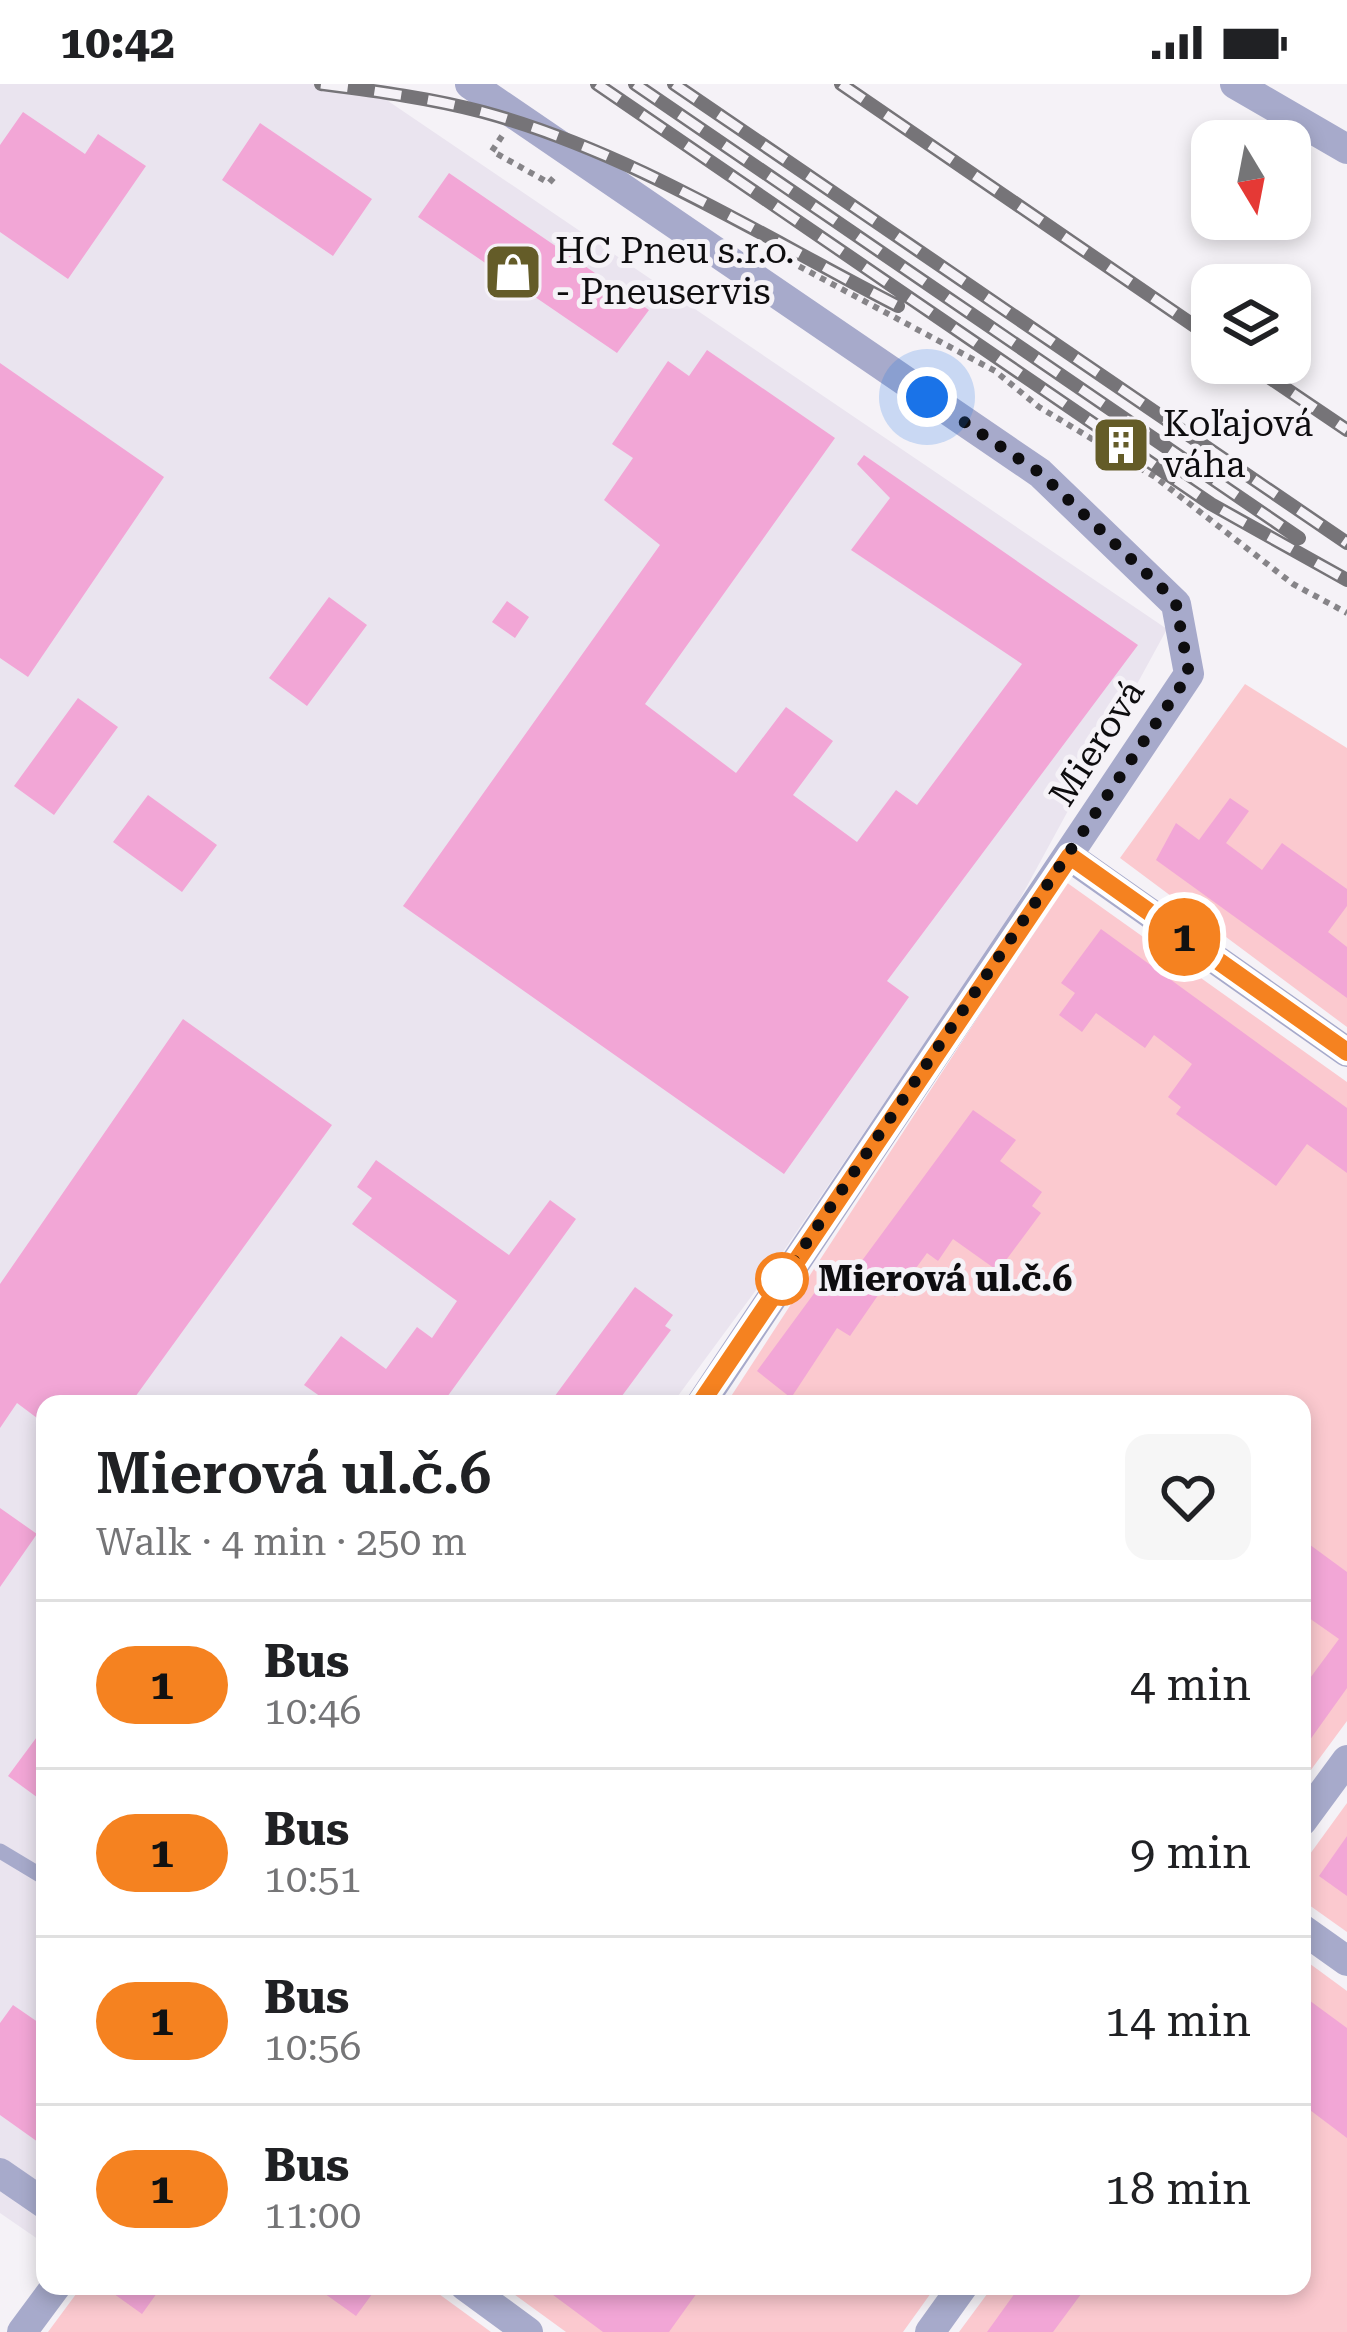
<!DOCTYPE html>
<html lang="en">
<head>
<meta charset="utf-8">
<style>
	body { margin:0; font-family:"Roboto Serif",serif; background:#f6f6f6; color:#202124; height:100vh; display:flex; flex-direction:column; font-size:45px; white-space:nowrap }
	* { box-sizing:border-box; margin:0 }
	p { font-size:39px; color:#757577 }
	.icon { flex:none; width:66px; height:66px; fill:none; stroke:currentColor; stroke-width:2; stroke-linecap:round; stroke-linejoin:round }
	.map { position:relative; flex:1; overflow:hidden }
	.panel { position:absolute; left:36px; top:1311px; width:1275px; height:900px; display:flex; flex-direction:column; background:#fff; border-radius:24px; box-shadow:0 6px 18px #0003 }
	.panel>* { flex:none }
	.badge { padding:0 24px; border-radius:39px; font-size:42px; line-height:78px }
	.needle { width:78px; rotate:170deg }
	.tools { position:absolute; left:1191px; top:36px; display:grid; gap:24px }
	.tools a { display:grid; place-items:center; width:120px; height:120px; border-radius:24px; background:#fff; box-shadow:0 6px 18px #0003; font-size:60px }
	.you { position:absolute; width:60px; height:60px; margin:-30px; border:9px solid #fff; border-radius:50%; background:#1a73e8; box-shadow:0 0 0 18px #1a73e833 }
	.map>.badge { position:absolute; translate:-50% -50%; box-shadow:0 0 0 6px #fff }
	.round { display:grid; place-items:center; flex:none; width:126px; height:126px; border-radius:24px; background:#f6f6f6 }
	.head { display:flex; align-items:center; justify-content:space-between; height:204px; padding:0 60px }
	h1 { font-size:57px; font-weight:600; line-height:90px }
	ul { padding:0; list-style:none }
	li { display:flex; align-items:center; gap:36px; height:168px; padding:0 60px; border-top:3px solid #e0e0e0 }
	li div { flex:1 }
	li b { display:block; font-size:45px }
	li em { font-style:normal }
	li .badge { min-width:132px; font-weight:700; text-align:center }
	.status { display:flex; justify-content:space-between; align-items:center; height:84px; padding:0 60px; background:#fff; direction:ltr }
	.status svg { height:33px; fill:currentColor }
	.map>svg:first-child { display:block }
	.built { fill:#eae4ef }
	.green { fill:#fbc9cf }
	.building { fill:#f2a6d6 }
	.lines { fill:none; stroke-linecap:round; stroke-linejoin:round }
	.path { stroke:#868488; stroke-width:6; stroke-dasharray:6 6; stroke-linecap:butt }
	.service { stroke:#a7aacb; stroke-width:15 }
	.minor { stroke:#a7aacb; stroke-width:30 }
	.rail-casing { stroke:#767478; stroke-width:14 }
	.rail { stroke:#f5f2f7; stroke-width:9; stroke-dasharray:27; stroke-linecap:butt }
	.line-casing { stroke:#fff; stroke-width:27 }
	.line { stroke:#f58220; stroke-width:18 }
	.walk { stroke:#0e0d0f; stroke-width:12; stroke-dasharray:0 21.6 }
	.stop-dot { fill:#fff; stroke:#f58220; stroke-width:6 }
	.labels { text-anchor:middle; dominant-baseline:central; stroke-width:10; stroke-linejoin:round; paint-order:stroke }
	.poi-label { font-size:36px; fill:#0e0d0f; stroke:#f5f2f7; text-anchor:start }
	.street-label { font-size:36px; fill:#0e0d0f; stroke:#f5f2f7 }
	.stop-label { font-size:36px; font-weight:bold; fill:#0e0d0f; stroke:#f5f2f7; text-anchor:start }
</style>
</head>
<body>
<div class="status"><b>10:42</b><svg viewBox="0 0 49 12"><path d="M0 12V9h3v3zM5 12V6h3v6zM10 12V3h3v9zM15 12V0h3v12zM26 1h20v11H26zM47 4h2v5h-2z"/></svg></div>
<div class="map">
<svg width="1347" height="2248" viewBox="0 0 1347 2248">
	<rect width="100%" height="100%" fill="#f5f2f7"/>
	<!-- built -->
	<path class="built" d="M0,0H363L1167,545L1009,835L770,1187L672,1320H45V2160L0,2129Z"/>
	<!-- green -->
	<path class="green" d="M1245,600L1347,664V943L1120,774Z
		M1066,798L1347,998V1637L1302,1698V1320H726Z
		M1347,1719V1848L1302,1816V1781Z
		M1302,1874L1347,1907V2248H959L993,2202H1302Z
		M82,2202H428L491,2248H48Z
		M503,2202H936L903,2248H566Z"/>
	<!-- building -->
	<path class="building" d="M23,28L85,70L98,50L146,82L68,195L0,148V61Z
		M260,39L372,115L333,172L222,96Z
		M449,89L649,226L617,269L418,133Z
		M707,266L835,354L645,620L736,689L786,623L833,657L793,711L857,758L896,706L917,721L1022,580L851,466L890,414L857,380L864,371L1138,561L887,897L909,913L784,1090L403,822L660,461L604,416L633,374L612,360L668,277L689,292Z
		M0,279L164,393L28,593L0,574Z
		M329,513L367,541L307,622L269,594Z
		M507,517L529,533L515,554L492,538Z
		M78,614L118,643L54,731L14,702Z
		M148,711L217,761L182,808L113,758Z
		M1230,714L1249,727L1226,759L1262,786L1282,759L1347,805V822L1328,848L1347,863V914L1156,776L1176,739L1199,756Z
		M1101,845L1347,1024V1089L1307,1060L1276,1102L1176,1030L1181,1023L1168,1013L1192,980L1154,951L1145,964L1096,929L1082,948L1059,931L1075,909L1061,899Z
		M183,935L332,1041L130,1320H45V1340L17,1319L0,1344V1200Z
		M973,1026L1016,1056L1000,1077L1042,1108L1032,1122L1041,1129L998,1187L953,1155L938,1177L927,1169L895,1213L883,1204L850,1252L837,1244L791,1314L757,1287L832,1185L847,1197Z
		M376,1076L509,1171L550,1116L576,1135L442,1320H331L304,1301L341,1252L386,1285L417,1243L432,1254L457,1217L352,1140L372,1114L357,1103Z
		M635,1203L673,1231L665,1242L671,1246L650,1274L616,1320H549Z
		M0,1424L37,1450L0,1503Z
		M1302,1455L1347,1488V1604L1302,1667V1605L1339,1555L1302,1529Z
		M45,1642V1719L8,1692Z
		M1347,1752V1812L1319,1792Z
		M1302,1911L1347,1944V2054L1302,2020Z
		M13,1921L45,1943V2063L0,2031V1939Z
		M103,2202H162L142,2230Z
		M314,2202H378L356,2232Z
		M541,2202H702L669,2248H603Z
		M1020,2202H1087L1053,2248H987Z"/>
	<g class="lines">
		<!-- path -->
		<path class="path" d="M502,52L492,67L549,99L556,91
			M778,171L995,287L1039,323L1155,393L1293,500L1347,529"/>
		<!-- service -->
		<path class="service" d="M0,1767L45,1794"/>
		<!-- minor -->
		<path class="minor" d="M470,0L1040,389L1176,520L1189,590L701,1320
			M1235,0L1347,65
			M1070,773L1347,968
			M1302,1737L1347,1676
			M1302,1845L1347,1877
			M0,2089L45,2120
			M465,2202L528,2248
			M22,2248L56,2202
			M930,2248L963,2202"/>
		<defs>
			<path id="rail" d="M321,0C375,7 430,14 483,28C631,68 763,153 898,222
				M597,0L1211,420L1347,496
				M635,0L1299,454
				M674,0L1347,459
				M841,0L1212,254
				M1248,279L1347,346"/>
		</defs>
		<!-- rail casing -->
		<use href="#rail" class="rail-casing"/>
		<!-- rail -->
		<use href="#rail" class="rail"/>
	</g>
	<g class="lines">
		<defs>
			<path id="line" d="M700,1320L1070,772L1347,968"/>
		</defs>
		<!-- line casing -->
		<use href="#line" class="line-casing"/>
		<!-- line -->
		<use href="#line" class="line"/>
		<!-- walk -->
		<path class="walk" d="M782,1195L1189,590L1176,520L1164,506L1040,389L927,313"/>
	</g>
	<!-- icons -->
	<defs>
		<symbol id="shop-square" viewBox="-11 -11 22 22"><rect x="-9" y="-9" width="18" height="18" rx="4" fill="#645c28" stroke="#f5f2f7"/><path d="M-5-2.5h2.3a2.7 3.5 0 0 1 5.4 0H5L5.5 6h-11ZM-1.5-2.5h3a1.5 2.3 0 0 0-3 0Z" fill="#fff"/></symbol>
		<symbol id="building-square" viewBox="-11 -11 22 22"><rect x="-9" y="-9" width="18" height="18" rx="4" fill="#645c28" stroke="#f5f2f7"/><path d="M-4-6H4V6H1V3H-1V6H-4ZM-2.5-4.3h1.7v1.8h-1.7ZM.8-4.3h1.7v1.8H.8ZM-2.5-1h1.7V.8h-1.7ZM.8-1h1.7V.8H.8Z" fill="#fff"/></symbol>
	</defs>
	<g fill-rule="evenodd">
		<use href="#shop-square" x="480" y="155" width="66" height="66"/>
		<use href="#building-square" x="1088" y="328" width="66" height="66"/>
	</g>
	<!-- markers -->
	<circle class="stop-dot" cx="782" cy="1195" r="24"/>
	<g class="labels">
		<!-- poi labels -->
		<g class="poi-label">
			<text x="555" y="167">HC Pneu s.r.o.<tspan x="555" dy="41">- Pneuservis</tspan></text>
			<text x="1163" y="340">Koľajová<tspan x="1163" dy="41">váha</tspan></text>
		</g>
		<!-- street labels -->
		<g class="street-label">
			<text transform="translate(1097 659) rotate(-57)">Mierová</text>
		</g>
		<!-- stop labels -->
		<g class="stop-label">
			<text x="818" y="1195">Mierová ul.č.6</text>
		</g>
	</g>
</svg>
<div class="tools">
<a><svg class="needle" viewBox="-14 -14 28 28"><path d="M0-13l5 13h-10z" fill="#e53935"/><path d="M0 13l5-13h-10z" fill="#757577"/></svg></a>
<a><svg class="icon" aria-label="layers" viewBox="0 0 24 24"><path d="M12 4l9 5-9 5-9-5zM3 14l9 5 9-5"/></svg></a>
</div>
<div class="you" style="left:927px;top:313px"></div>
<b class="badge" style="left:1184px;top:853px;background:#f58220;color:#111">1</b>
<section class="panel">
<div class="head"><div><h1>Mierová ul.č.6</h1><p>Walk · 4 min · 250 m</p></div><a class="round"><svg class="icon" aria-label="heart" viewBox="0 0 24 24"><path d="M12 20l-8-8c-3-5 5-10 8-4 3-6 11-1 8 4z"/></svg></a></div>
<ul>
<li><span class="badge" style="background:#f58220;color:#111">1</span><div><b>Bus</b><p>10:46</p></div><em>4 min</em></li>
<li><span class="badge" style="background:#f58220;color:#111">1</span><div><b>Bus</b><p>10:51</p></div><em>9 min</em></li>
<li><span class="badge" style="background:#f58220;color:#111">1</span><div><b>Bus</b><p>10:56</p></div><em>14 min</em></li>
<li><span class="badge" style="background:#f58220;color:#111">1</span><div><b>Bus</b><p>11:00</p></div><em>18 min</em></li>
</ul>
</section>
</div>
</body>
</html>
